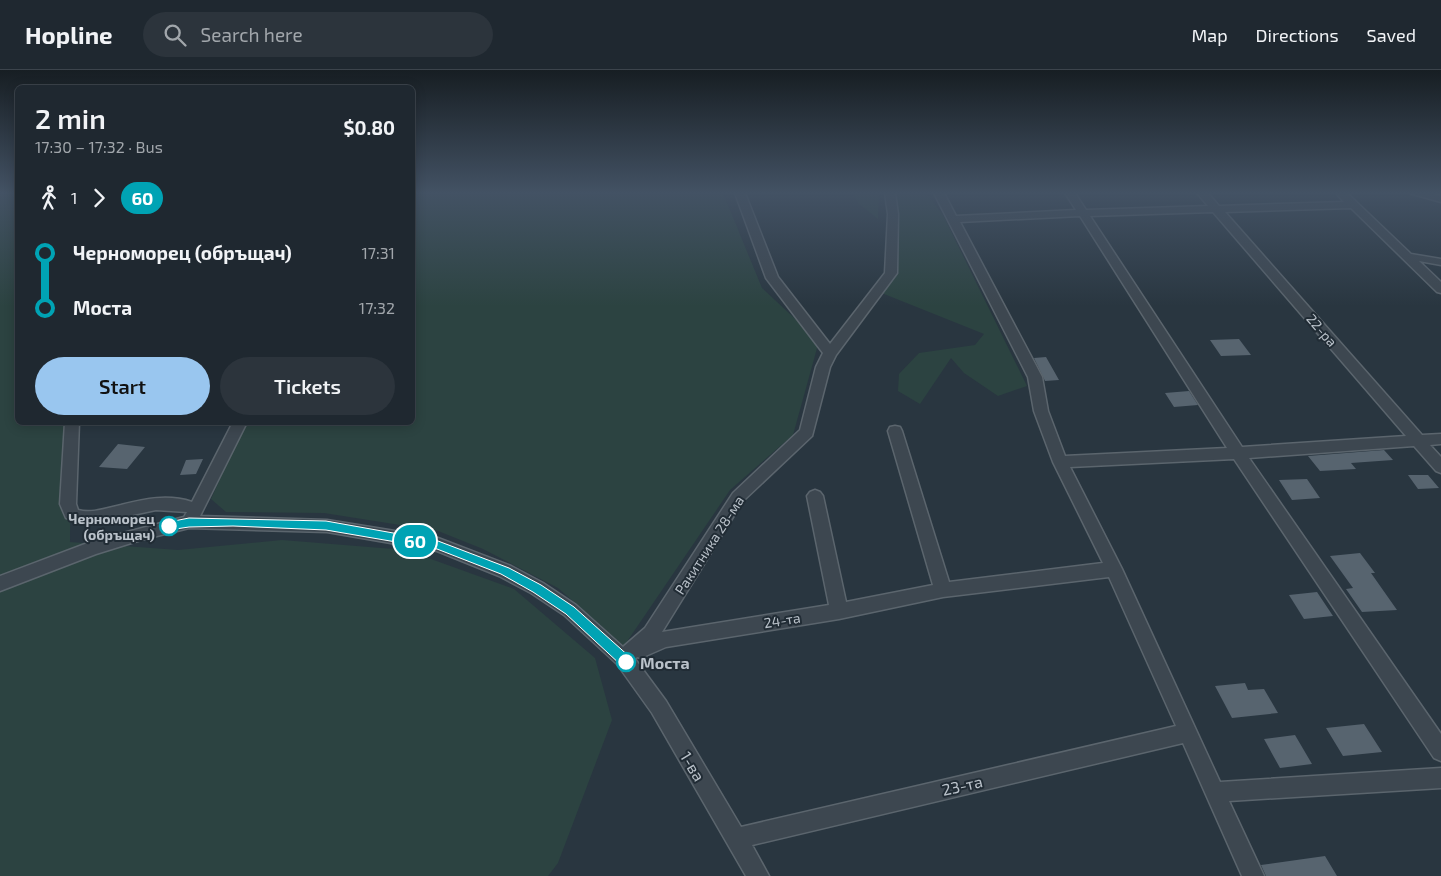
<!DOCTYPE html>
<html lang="en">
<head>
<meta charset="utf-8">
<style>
	body { margin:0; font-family:"Exo 2",sans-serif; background:#2c343c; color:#f1f3f6; height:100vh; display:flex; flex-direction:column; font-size:19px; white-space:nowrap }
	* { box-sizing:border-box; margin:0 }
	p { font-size:16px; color:#a1a6ab }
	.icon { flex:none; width:28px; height:28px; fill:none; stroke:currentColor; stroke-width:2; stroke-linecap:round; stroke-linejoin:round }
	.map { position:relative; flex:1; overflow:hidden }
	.panel { position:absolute; left:15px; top:15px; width:400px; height:340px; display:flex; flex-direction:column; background:#1f2830; border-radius:8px; box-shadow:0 2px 12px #0003,0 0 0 1px #3c444c }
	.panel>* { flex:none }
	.badge { padding:0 10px; border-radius:16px; font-size:18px; line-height:32px }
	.map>.badge { position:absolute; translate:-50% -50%; box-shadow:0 0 0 2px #fff }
	.legs { display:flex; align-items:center; gap:8px; height:55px; padding:0 20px; font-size:16px }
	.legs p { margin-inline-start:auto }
	.head { display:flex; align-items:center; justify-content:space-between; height:85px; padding:0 20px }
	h1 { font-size:28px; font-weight:600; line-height:38px }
	.primary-button { display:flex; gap:10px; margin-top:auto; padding:10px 20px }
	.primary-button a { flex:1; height:58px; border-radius:30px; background:#99c6ef; color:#111; font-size:20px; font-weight:600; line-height:58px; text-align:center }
	.primary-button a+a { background:#2c343c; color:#f1f3f6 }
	ul { padding:0 20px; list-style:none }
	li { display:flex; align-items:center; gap:18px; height:55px; font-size:19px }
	li i { display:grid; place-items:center; width:8px; height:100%; margin:0 6px; background:currentColor }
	li i::after { content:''; width:12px; height:12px; margin:-6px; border:4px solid; border-radius:50%; background:#1f2830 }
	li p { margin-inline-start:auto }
	li:first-child i { background:linear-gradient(#0000 50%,currentColor 0) }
	li:last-child i { background:linear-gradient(currentColor 50%,#0000 0) }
	header { display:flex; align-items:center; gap:30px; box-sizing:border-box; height:70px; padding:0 25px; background:#1f2830; border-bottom:1px solid #3c444c }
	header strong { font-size:24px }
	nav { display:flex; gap:28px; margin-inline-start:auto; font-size:18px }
	.search { width:350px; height:45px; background:#2c343c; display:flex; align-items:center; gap:12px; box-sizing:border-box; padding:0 18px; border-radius:28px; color:#a1a6ab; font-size:19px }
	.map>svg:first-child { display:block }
	.green { fill:#2c4341 }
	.building { fill:#57646f }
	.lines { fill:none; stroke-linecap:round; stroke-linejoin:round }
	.minor-casing { stroke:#5b656d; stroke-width:3 }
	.minor { fill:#3d4750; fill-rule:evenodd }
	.line-1 { fill:#00a3b4; stroke:#fff }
	.stop-1-dot { fill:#fff; stroke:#00a3b4; stroke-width:2.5 }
	.labels { text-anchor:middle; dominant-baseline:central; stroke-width:4; stroke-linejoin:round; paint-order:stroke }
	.street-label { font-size:14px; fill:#bac2ca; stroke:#212c35 }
	.stop-label { font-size:14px; font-weight:bold; fill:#bac2ca; stroke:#212c35; text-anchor:end }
	.near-stop-label { font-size:16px; font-weight:bold; fill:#bac2ca; stroke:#212c35; text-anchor:start }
	.near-street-label { font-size:16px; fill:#bac2ca; stroke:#212c35 }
</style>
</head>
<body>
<header>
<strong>Hopline</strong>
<div class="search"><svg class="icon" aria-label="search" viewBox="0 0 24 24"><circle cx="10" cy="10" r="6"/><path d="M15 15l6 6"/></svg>Search here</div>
<nav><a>Map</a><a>Directions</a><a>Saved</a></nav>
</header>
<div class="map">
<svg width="1441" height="806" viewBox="0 0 1441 806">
	<rect width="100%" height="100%" fill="#293640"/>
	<!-- green -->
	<path class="green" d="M0,123H17L18,352L71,353L70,472L178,480L282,470L406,480L514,519L595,588L612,650L558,793L548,806H0Z
		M413,123H723L762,218L819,271L793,365L730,420L624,576L558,518L483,479L438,461L324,443L226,442L211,429L245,353L412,352Z
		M854,123H879L878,149L858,133Z
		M893,123H926L943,145L1027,316L998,326L964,303L951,288L920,334L898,321L899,304L919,283L975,275L984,264L879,222L893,204Z"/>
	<!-- building -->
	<path class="building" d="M1239,269L1251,285L1221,286L1210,270Z
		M1046,287L1059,310L1045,311L1034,288Z
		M1189,321L1198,335L1174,337L1165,323Z
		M118,374L145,377L127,399L99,397Z
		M1384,380L1393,390L1351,393L1356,399L1320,401L1308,386Z
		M203,389L196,404L180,405L186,390Z
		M1408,405H1428L1439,418L1418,419Z
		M1307,409L1320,428L1292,430L1279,410Z
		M1360,483L1375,503H1371L1397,540L1362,542L1346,519L1353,518L1330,486Z
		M1317,522L1333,546L1304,549L1289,525Z
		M1245,613L1248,620L1264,619L1278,643L1232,648L1215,616Z
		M1364,654L1382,682L1343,686L1326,658Z
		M1295,665L1312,694L1280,698L1264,669Z
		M1325,786L1337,806H1266L1261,795Z"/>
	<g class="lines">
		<defs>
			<path id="minor" d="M735,123H745L778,207L830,274L885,203L888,144L885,123H895L898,144L897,203L836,285L830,297L812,366L743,431L662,562L829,535L807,426L810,422L815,420L820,422L823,426L846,532L933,515L888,361L890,357L895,356L900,357L902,361L949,512L1103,493L1053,392L1034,341L1028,307L934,123H944L956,146L1076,140L1065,123H1075L1086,140L1208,136L1197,123H1208L1219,136L1344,132L1336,123H1347L1411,184L1441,189V195L1419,191L1441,212V223L1437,222L1351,138L1225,142L1422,365L1441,364V374L1430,375L1441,387V403L1436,401L1414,376L1249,388L1441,664V691L1434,688L1234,389L1070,397L1122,499L1220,712L1441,698V718L1229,731L1264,806H1242L1183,673L752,775L769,806H746L652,643L617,594L564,545L531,523L499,506L437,481L327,462L189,458L141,470L96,484L0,521V506L93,471L184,447L187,442L156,440L90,454L66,448L60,434L65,352H79L76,434L78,440C92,444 107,438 121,435C145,429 168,424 192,432L233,352H247L200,446L327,450L438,468L511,496L543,513L576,535L623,577L645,558L733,423L800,360L816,297L823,283L766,208ZM1213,142L1406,366L1242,377L1090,146ZM1080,146L1227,378L1065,386L1048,341L1042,307L960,152ZM1109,507L1176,656L741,757L666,631L635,589L637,587L641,588L666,577L839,549L943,527Z
				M1409,123H1430L1441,126V132Z"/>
		</defs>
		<!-- minor casing -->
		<use href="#minor" class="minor-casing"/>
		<!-- minor -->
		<use href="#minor" class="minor"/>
	</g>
	<!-- sky -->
	<linearGradient id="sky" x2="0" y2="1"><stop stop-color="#171e23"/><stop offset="0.52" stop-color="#435264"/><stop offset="1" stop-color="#435264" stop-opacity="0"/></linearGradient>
	<rect width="1441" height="236" fill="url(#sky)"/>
	<!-- line-1 -->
	<path class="line-1" d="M189,448L326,451L438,471L509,498L541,515L574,537L631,588L632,592L631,596L626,597L622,596L566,544L533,522L501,504L437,479L326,460L233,456L189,457L169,460L164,456L169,452Z"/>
	<!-- markers -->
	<g class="stop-1-dot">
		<circle cx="169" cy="456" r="9"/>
		<circle cx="626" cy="592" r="9"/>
	</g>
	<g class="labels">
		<!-- street labels -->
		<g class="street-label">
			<text transform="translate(1322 260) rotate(49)">22-ра</text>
			<text transform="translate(709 475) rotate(-57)">Ракитника 28-ма</text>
			<text transform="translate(782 550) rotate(-9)">24-та</text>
		</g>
		<!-- stop labels -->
		<g class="stop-label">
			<text x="155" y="448">Черноморец<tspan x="155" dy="16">(обръщач)</tspan></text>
		</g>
		<!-- near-stop labels -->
		<g class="near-stop-label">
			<text x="640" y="592">Моста</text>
		</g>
		<!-- near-street labels -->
		<g class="near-street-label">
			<text transform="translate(693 696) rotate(59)">1-ва</text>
			<text transform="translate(962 715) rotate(-13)">23-та</text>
		</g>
	</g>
</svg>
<b class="badge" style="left:415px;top:471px;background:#00a3b4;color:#fff">60</b>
<section class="panel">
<div class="head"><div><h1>2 min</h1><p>17:30 – 17:32 · Bus</p></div><b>$0.80</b></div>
<div class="legs"><svg class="icon" aria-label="walk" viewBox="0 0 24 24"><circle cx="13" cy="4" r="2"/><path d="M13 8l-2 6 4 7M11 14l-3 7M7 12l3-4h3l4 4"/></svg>1<svg class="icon" aria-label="forward" viewBox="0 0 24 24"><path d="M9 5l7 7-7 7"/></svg><b class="badge" style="background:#00a3b4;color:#fff">60</b></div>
<ul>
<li><i style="color:#00a3b4"></i><b>Черноморец (обръщач)</b><p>17:31</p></li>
<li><i style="color:#00a3b4"></i><b>Моста</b><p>17:32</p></li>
</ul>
<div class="primary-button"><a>Start</a><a>Tickets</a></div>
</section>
</div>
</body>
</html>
